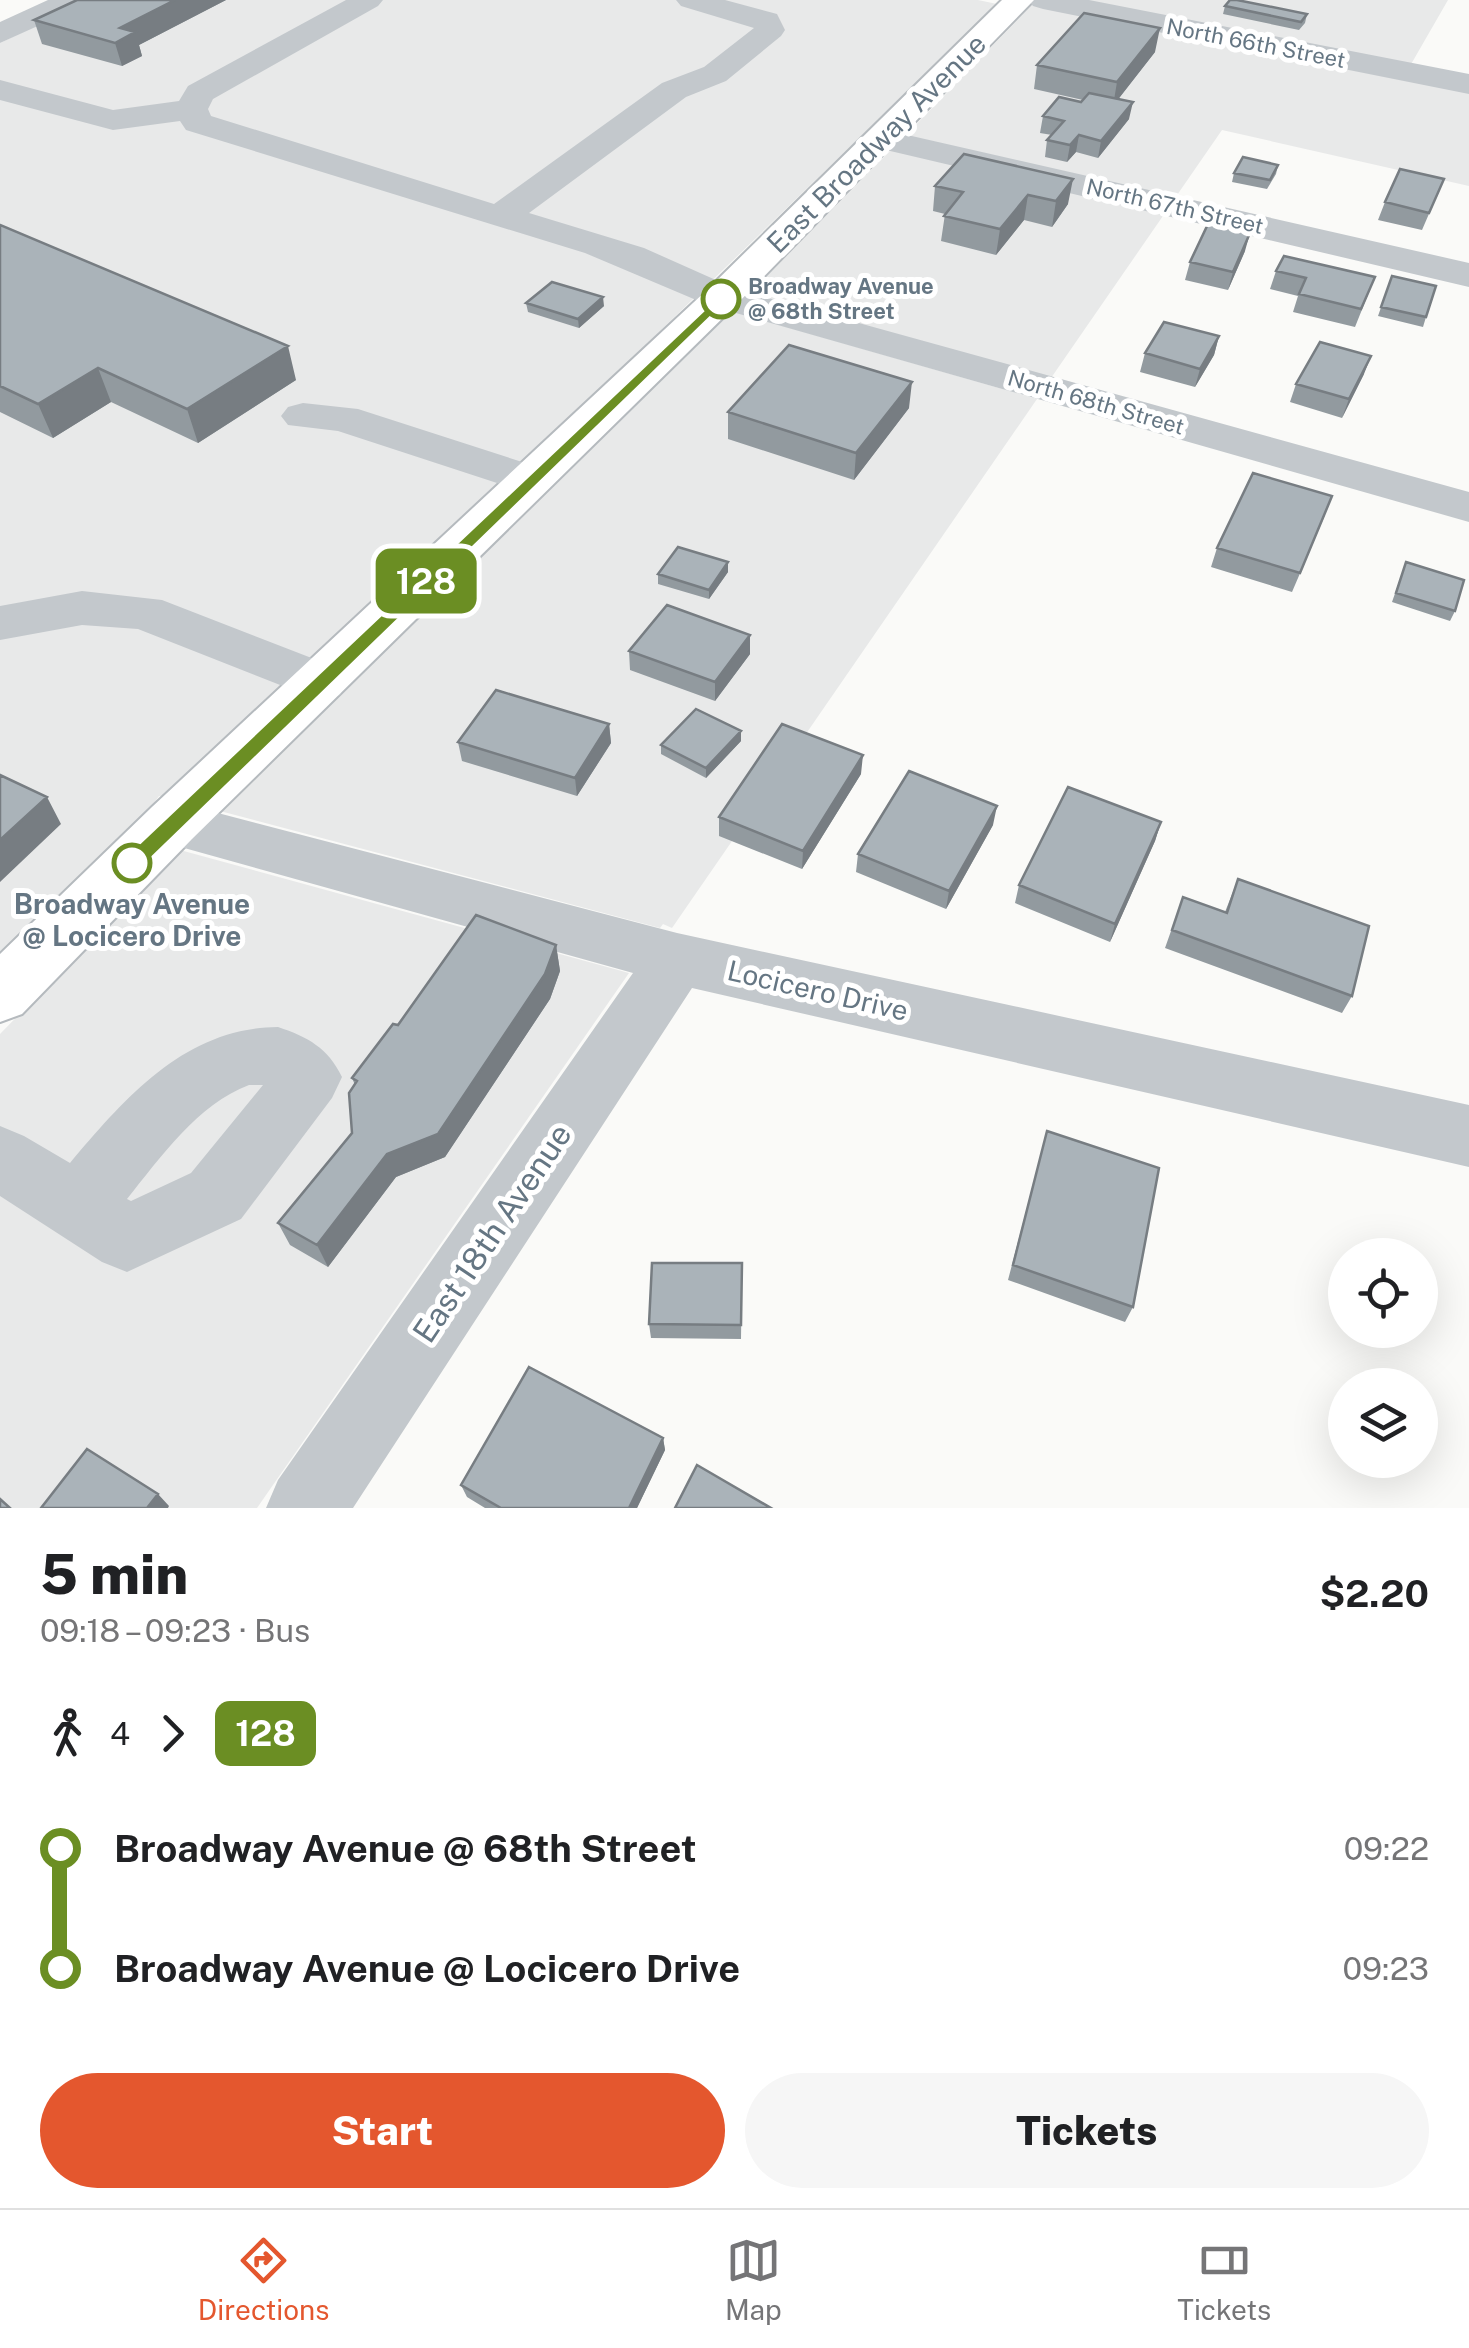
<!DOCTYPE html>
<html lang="en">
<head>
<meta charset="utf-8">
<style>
	body { margin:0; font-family:"Public Sans",sans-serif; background:#f6f6f6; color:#202124; height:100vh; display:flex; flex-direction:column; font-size:38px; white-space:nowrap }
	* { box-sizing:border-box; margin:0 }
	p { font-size:32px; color:#757577 }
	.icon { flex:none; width:55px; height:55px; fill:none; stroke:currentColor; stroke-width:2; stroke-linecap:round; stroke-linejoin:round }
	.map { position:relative; height:1508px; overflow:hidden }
	.drawer { display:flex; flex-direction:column; background:#fff; flex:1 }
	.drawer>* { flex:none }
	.badge { padding:0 20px; border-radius:15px; font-size:35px; line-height:65px }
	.fabs { position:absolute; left:1328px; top:1238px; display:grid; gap:20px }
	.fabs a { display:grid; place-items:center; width:110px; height:110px; border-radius:50%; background:#fff; box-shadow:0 10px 40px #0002; font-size:50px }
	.map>.badge { position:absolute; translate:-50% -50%; box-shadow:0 0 0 5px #fff }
	.legs { display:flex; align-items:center; gap:15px; height:110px; padding:0 40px; font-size:32px }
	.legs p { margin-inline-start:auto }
	.overview { display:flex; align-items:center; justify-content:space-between; height:170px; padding:0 40px }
	h1 { font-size:55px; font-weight:800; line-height:75px }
	.cta { display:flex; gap:20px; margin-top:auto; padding:20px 40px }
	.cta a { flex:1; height:115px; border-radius:60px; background:#e4572e; color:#fff; font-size:40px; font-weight:800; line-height:115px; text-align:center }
	.cta a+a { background:#f6f6f6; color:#202124 }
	ul { padding:0 40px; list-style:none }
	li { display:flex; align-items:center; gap:35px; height:120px; font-size:38px }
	li i { display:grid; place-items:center; width:15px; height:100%; margin:0 12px; background:currentColor }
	li i::after { content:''; width:25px; height:25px; margin:-12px; border:8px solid; border-radius:50%; background:#fff }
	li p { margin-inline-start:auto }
	li:first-child i { background:linear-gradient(#0000 50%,currentColor 0) }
	li:last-child i { background:linear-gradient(currentColor 50%,#0000 0) }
	.tab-bar { display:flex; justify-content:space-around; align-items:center; height:140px; border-top:2px solid #e0e0e0; background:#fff; font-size:28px; color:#757577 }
	.tab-bar a { display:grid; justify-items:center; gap:5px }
	.tab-bar .active { color:#e4572e }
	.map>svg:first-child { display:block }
	.built { fill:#e8e9e9 }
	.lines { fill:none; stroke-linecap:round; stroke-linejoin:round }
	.major-casing { stroke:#b5babe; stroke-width:4 }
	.minor { fill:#c3c8cc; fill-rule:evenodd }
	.major { fill:#fff; fill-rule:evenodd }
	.wall { fill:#929a9f }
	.shaded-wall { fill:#777d82 }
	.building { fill:#aab3b9; stroke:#777d82; stroke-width:2.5 }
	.line-1 { fill:#6b8e23; stroke:#fff; stroke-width:2.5 }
	.stop-1-dot { fill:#fff; stroke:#6b8e23; stroke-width:5 }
	.labels { text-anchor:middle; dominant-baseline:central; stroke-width:10; stroke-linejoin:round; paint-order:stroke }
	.far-street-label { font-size:22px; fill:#657683; stroke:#fff }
	.far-stop-label { font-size:22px; font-weight:bold; fill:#657683; stroke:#fff; text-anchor:start }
	.street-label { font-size:28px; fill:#657683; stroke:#fff }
	.stop-label { font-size:28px; font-weight:bold; fill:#657683; stroke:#fff }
	.near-street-label { font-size:32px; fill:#657683; stroke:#fff }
</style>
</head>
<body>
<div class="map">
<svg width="1469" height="1508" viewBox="0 0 1469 1508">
	<rect width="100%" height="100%" fill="#fafaf8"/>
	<!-- built -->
	<path class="built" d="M90,0H978L997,4L624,366L165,797L159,796L146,814L0,957V43Z
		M1072,0H1448L1410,66Z
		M1033,4L1469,91V186L1222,130L1175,198L905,136Z
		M892,149L1165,213L1051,378L750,293Z
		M732,311L1037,399L672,928L663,924L660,928L220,811Z
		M180,850L629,973L257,1508H0V1034Z"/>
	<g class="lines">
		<defs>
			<path id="major" d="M1002,0H1034L736,305L192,839L22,1014L0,1022V954L152,807L708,289Z"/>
		</defs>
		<!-- major casing -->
		<use href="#major" class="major-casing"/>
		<!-- minor -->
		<path class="minor" d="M48,0H87L82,6L0,43V22Z
			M346,0H383L378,6L213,99L208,109L211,116L494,204L662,83L704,67L754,28L681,6L676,0H725L777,14L785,30L781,36L726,81L686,97L529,213L644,248L736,289L1469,492V522L708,305L585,253L186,130L180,121L113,130L0,100V80L113,110L179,101L188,86Z
			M1028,0H1089L1469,74V94L1043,9L1033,6Z
			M881,129L1469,263V287L869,146L864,139L869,132Z
			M303,403L358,409L547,470L554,480L547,490L531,494L338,431L288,425L281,416L288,407Z
			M82,591L162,600L340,669L347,682L340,695L321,701L138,629L82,625L0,640V606Z
			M172,801L677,933L1469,1105V1167L692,988L353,1508H266L278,1480L633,973L152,839L143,823L152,807Z
			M278,1027C308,1037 328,1048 342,1077L332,1098L241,1219L127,1272L102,1262L0,1196V1126L24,1136L70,1163C126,1097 185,1028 278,1027ZM249,1085H263L191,1173L131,1201L127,1199C160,1158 198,1104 249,1085Z"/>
		<!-- major -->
		<use href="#major" class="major"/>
	</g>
	<!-- wall -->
	<path class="wall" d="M77,0H226L139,45L142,56L122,66L42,44L34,20Z
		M1225,6L1307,14L1305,23L1299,30L1223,14Z
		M1155,52L1118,99L1129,119L1098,158L1076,152L1067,162L1045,157L1047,140L1052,135L1040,133L1043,116L1081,102L1083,100L1034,89L1037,65Z
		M964,154L1068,204L1052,227L1024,220L996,255L941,241L945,214L933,211L935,186Z
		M1278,165L1276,174L1267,189L1232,182L1234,173Z
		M1444,179L1422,230L1378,220L1385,202Z
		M0,225L296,380L198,443L111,402L53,438L0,412Z
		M1245,251L1228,290L1185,280L1190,262Z
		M1276,271L1375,277L1355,327L1293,312L1298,296L1270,289Z
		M1392,276L1426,317L1423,327L1378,316Z
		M526,303L604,306L579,328L528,312Z
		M1219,336L1214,355L1195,387L1140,372L1145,353Z
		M1364,374L1342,418L1290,402L1296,384Z
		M909,408L854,480L728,439V412Z
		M1325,515L1292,592L1211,567L1217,548Z
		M728,562V572L709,599L658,584V574Z
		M1406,562L1455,611L1450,621L1392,602Z
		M629,651L750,654L715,701L630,670Z
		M609,724L611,743L577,796L462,761L458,742Z
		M741,741L706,778L661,754V745Z
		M861,774L802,869L719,836V817Z
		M1161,822L1155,841L1110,942L1015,903L1019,885Z
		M993,825L946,909L856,872L858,854Z
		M1238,879L1352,996L1342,1013L1165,948L1183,897L1225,912Z
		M556,945L560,971L550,999L445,1157L396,1177L328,1267L290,1245L278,1223L352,1133L355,1085L352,1078L398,1025Z
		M1047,1131L1133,1307L1125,1322L1008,1280Z
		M742,1263L741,1339L651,1338L649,1324Z
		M663,1438L665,1450L637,1508H485L467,1497L461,1485Z"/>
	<!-- shaded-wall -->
	<path class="shaded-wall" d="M175,0H226L139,45L142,56L122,66L115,43L120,28Z
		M1160,28L1155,52L1113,106L1117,82Z
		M1133,102L1129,119L1098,158L1101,141Z
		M1079,135L1076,152L1067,162L1070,145Z
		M1073,179L1068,204L1052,227L1056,201Z
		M1028,195L1024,220L996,255L1000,229Z
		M1250,233L1245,251L1228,290L1233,272Z
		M603,297L604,306L579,328L578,319Z
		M1219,336L1214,355L1195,387L1200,369Z
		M288,346L296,380L198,443L187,409Z
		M1371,356L1364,374L1342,418L1349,399Z
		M98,368L111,402L53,438L38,404Z
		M912,382L909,408L854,480L856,453Z
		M728,562V572L709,599V590Z
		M750,635V654L715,701V682Z
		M609,724L611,743L577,796L575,778Z
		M741,731V741L706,778V768Z
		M863,755L861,774L802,869L803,851Z
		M47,797L61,824L0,882V840Z
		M997,806L993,825L946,909L949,891Z
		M1161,822L1155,841L1110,942L1115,924Z
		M556,945L560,971L550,999L445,1157L396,1177L328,1267L317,1245L387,1154Z
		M663,1438L665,1450L637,1508H629Z
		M158,1494L169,1506L168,1508H147Z"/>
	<!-- building -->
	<path class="building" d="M77,0H175L120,28L135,32L115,43L34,20Z
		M1230,0H1237L1307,14L1301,22L1225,6Z
		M1084,13L1160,28L1117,82L1037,65Z
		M1089,93L1133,102L1101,141L1079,135L1070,145L1047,140L1064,121L1043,116L1059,97L1081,102Z
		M964,154L1073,179L1056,201L1028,195L1000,229L944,216L963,192L935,186Z
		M1243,157L1278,165L1270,180L1234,173Z
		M1400,169L1444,179L1429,213L1385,202Z
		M1208,224L1250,233L1233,272L1190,262Z
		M0,225L288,346L187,409L98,368L38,404L0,386Z
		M1284,256L1375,277L1361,309L1299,294L1306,278L1276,271Z
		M1392,276L1436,286L1426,317L1381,307Z
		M552,282L603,297L578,319L526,303Z
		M1164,322L1219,336L1200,369L1145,353Z
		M1320,342L1371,356L1349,399L1296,384Z
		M789,345L912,382L856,453L728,412Z
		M1253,473L1332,496L1300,573L1217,548Z
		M678,547L728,562L709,590L658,574Z
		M1406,562L1464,580L1455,611L1396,593Z
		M667,605L750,635L715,682L629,651Z
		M496,690L609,724L575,778L458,742Z
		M696,709L741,731L706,768L661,745Z
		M782,724L863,755L803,851L719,817Z
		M909,771L997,806L949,891L858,854Z
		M0,775L47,797L0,840Z
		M1068,787L1161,822L1115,924L1019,885Z
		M1238,879L1369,926L1352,996L1172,930L1183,897L1227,913Z
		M476,915L556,945L545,974L438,1134L387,1154L317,1245L278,1223L352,1133L349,1093L357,1081L352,1078L393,1024L398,1025Z
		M1047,1131L1159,1168L1133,1307L1013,1265Z
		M652,1263H742L741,1325L649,1324Z
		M529,1367L663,1438L629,1508H501L461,1485Z
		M87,1449L158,1494L147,1508H41Z
		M697,1465L771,1508H675Z
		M0,1499L10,1508H0Z"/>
	<!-- line-1 -->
	<path class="line-1" d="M721,294L726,296V302L140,869H125L122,863L125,857Z"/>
	<!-- markers -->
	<g class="stop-1-dot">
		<circle cx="721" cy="299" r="18"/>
		<circle cx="132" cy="863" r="18"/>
	</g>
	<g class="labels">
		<!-- far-street labels -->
		<g class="far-street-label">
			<text transform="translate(1256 43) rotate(11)">North 66th Street</text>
			<text transform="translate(1175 206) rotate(13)">North 67th Street</text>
			<text transform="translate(1096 402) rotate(16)">North 68th Street</text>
		</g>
		<!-- far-stop labels -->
		<g class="far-stop-label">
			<text x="748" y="286">Broadway Avenue<tspan x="748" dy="25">@ 68th Street</tspan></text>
		</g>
		<!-- street labels -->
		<g class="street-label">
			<text transform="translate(876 143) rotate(-45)">East Broadway Avenue</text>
			<text transform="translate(818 990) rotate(13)">Locicero Drive</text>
		</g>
		<!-- stop labels -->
		<g class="stop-label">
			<text x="132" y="903">Broadway Avenue<tspan x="132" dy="32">@ Locicero Drive</tspan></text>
		</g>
		<!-- near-street labels -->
		<g class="near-street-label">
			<text transform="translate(492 1233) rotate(-56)">East 18th Avenue</text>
		</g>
	</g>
</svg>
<div class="fabs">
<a><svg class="icon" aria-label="locate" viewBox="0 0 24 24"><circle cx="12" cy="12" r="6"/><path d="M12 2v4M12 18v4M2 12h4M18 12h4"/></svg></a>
<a><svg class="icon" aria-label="layers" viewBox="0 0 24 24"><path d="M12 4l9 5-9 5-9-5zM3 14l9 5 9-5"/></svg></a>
</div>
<b class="badge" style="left:426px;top:581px;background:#6b8e23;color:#fff">128</b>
</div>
<section class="drawer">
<div class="overview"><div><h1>5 min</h1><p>09:18 – 09:23 · Bus</p></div><b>$2.20</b></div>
<div class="legs"><svg class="icon" aria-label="walk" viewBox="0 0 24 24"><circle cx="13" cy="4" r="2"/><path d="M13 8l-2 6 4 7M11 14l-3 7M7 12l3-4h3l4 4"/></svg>4<svg class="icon" aria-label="forward" viewBox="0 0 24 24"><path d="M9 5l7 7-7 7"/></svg><b class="badge" style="background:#6b8e23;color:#fff">128</b></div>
<ul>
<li><i style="color:#6b8e23"></i><b>Broadway Avenue @ 68th Street</b><p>09:22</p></li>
<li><i style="color:#6b8e23"></i><b>Broadway Avenue @ Locicero Drive</b><p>09:23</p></li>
</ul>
<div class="cta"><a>Start</a><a>Tickets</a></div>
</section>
<nav class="tab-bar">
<a class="active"><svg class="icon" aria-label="directions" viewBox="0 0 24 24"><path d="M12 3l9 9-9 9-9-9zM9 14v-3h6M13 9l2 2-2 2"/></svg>Directions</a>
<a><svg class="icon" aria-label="map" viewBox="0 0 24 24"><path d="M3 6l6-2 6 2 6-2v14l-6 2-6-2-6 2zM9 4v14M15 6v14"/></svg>Map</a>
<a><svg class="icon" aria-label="tickets" viewBox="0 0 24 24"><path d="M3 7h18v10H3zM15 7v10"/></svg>Tickets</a>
</nav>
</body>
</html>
